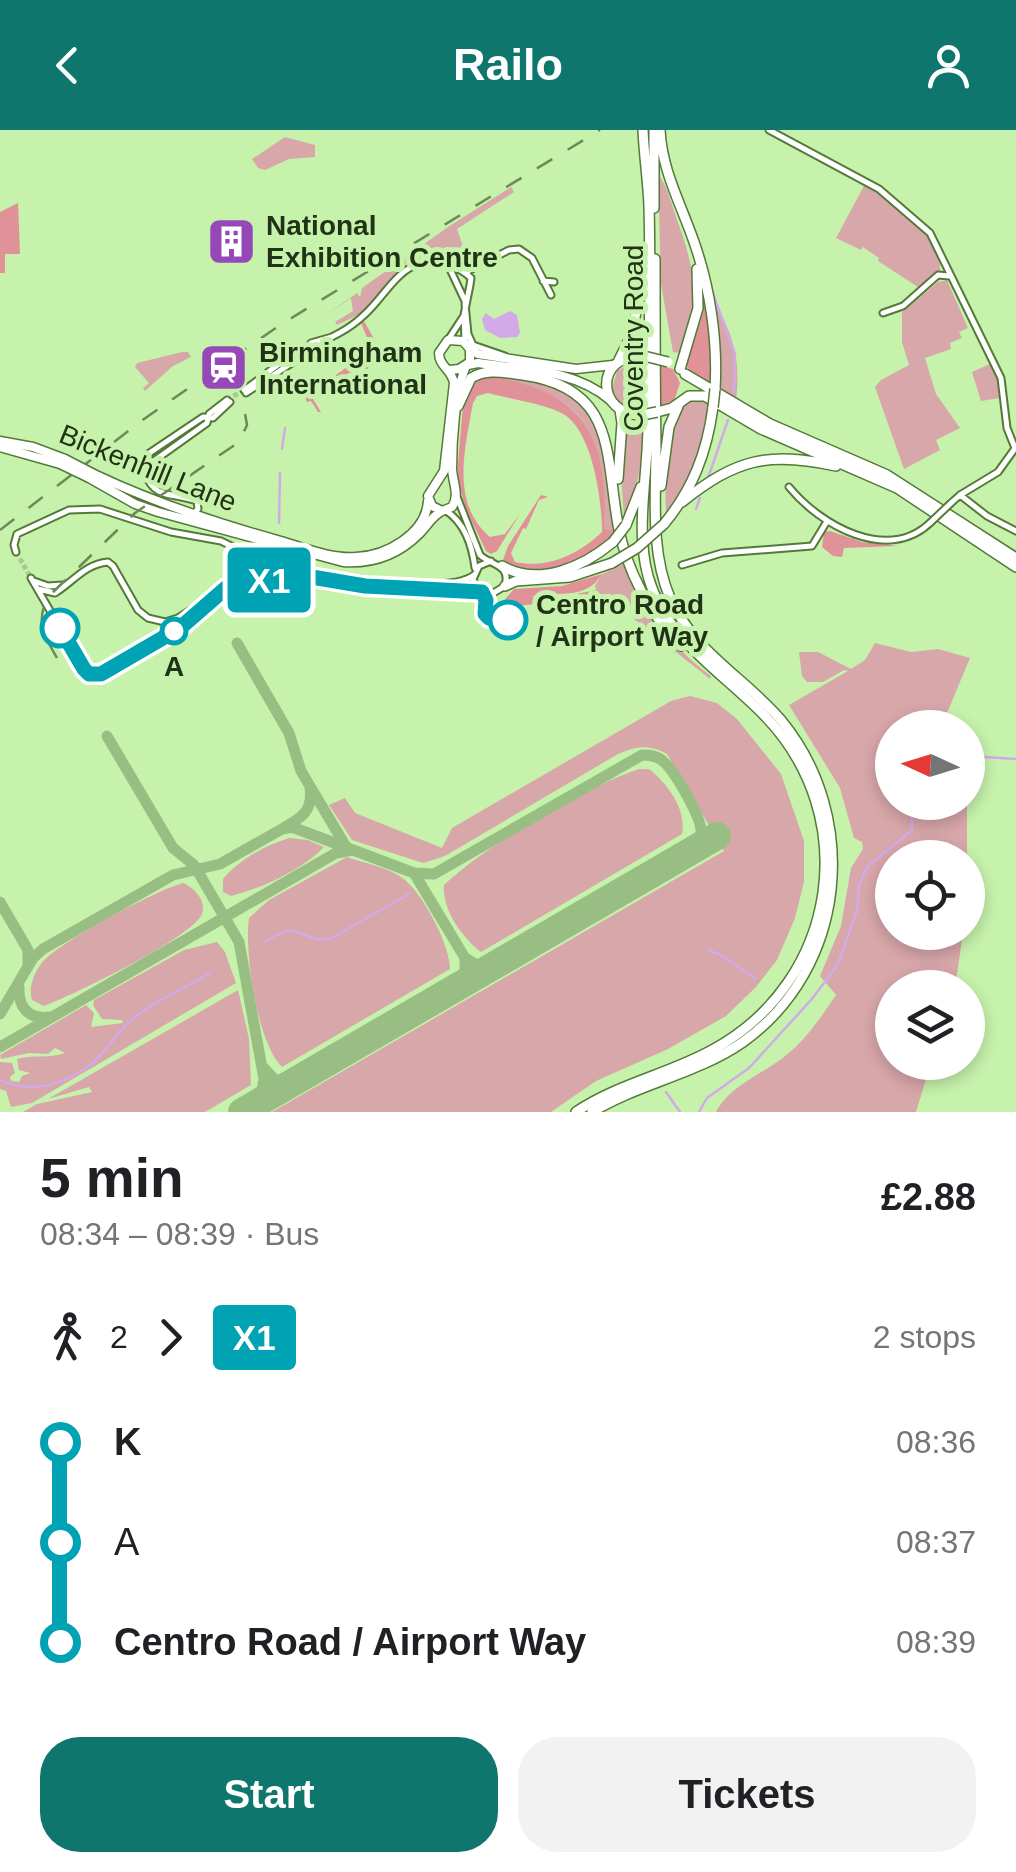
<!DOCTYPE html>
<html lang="en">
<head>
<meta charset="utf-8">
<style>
	body { margin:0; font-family:Arial,sans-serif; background:#f2f2f2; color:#202124; height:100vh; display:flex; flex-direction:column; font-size:38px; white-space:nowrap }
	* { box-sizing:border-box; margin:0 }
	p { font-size:32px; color:#757577 }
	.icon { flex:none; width:55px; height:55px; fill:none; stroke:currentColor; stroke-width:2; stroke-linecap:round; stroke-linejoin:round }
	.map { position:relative; height:982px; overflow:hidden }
	.details { display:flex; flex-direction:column; background:#fff; flex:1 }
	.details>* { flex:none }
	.badge { padding:0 20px; border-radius:8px; font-size:35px; line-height:65px }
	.needle { width:65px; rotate:274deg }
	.controls { position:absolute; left:875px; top:580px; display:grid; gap:20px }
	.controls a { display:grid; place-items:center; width:110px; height:110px; border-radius:50%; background:#fff; box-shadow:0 5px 15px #0003; font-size:50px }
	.map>.badge { position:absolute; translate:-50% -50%; box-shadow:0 0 0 5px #fff }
	.legs { display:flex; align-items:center; gap:15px; height:110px; padding:0 40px; font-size:32px }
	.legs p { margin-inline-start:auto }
	.head { display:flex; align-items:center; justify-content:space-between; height:170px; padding:0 40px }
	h1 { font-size:55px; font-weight:600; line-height:75px }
	.primary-button { display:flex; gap:20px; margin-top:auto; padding:20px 40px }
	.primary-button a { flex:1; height:115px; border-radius:40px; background:#0f766e; color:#fff; font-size:40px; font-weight:600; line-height:115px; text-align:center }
	.primary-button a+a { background:#f2f2f2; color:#202124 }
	ul { padding:0 40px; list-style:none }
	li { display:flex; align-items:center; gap:35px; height:100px; font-size:38px }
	li i { display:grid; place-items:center; width:15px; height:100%; margin:0 12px; background:currentColor }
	li i::after { content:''; width:25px; height:25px; margin:-12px; border:8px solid; border-radius:50%; background:#fff }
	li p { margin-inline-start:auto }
	li:first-child i { background:linear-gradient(#0000 50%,currentColor 0) }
	li:last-child i { background:linear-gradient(currentColor 50%,#0000 0) }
	header { display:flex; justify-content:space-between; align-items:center; height:130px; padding:0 40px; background:#0f766e; color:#fff; font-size:45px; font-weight:600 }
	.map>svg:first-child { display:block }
	.green { fill:#d8a7aa }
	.forest { fill:#e19299 }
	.water { fill:#d3aae8 }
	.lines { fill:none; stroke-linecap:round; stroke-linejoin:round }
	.stream { stroke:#d3aae8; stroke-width:2.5 }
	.taxiway { stroke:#99be83; stroke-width:11 }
	.runway { stroke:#99be83; stroke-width:28 }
	.minor-tunnel { stroke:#a5cc8e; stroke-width:5; stroke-dasharray:5 2.5; stroke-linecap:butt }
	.minor-casing { stroke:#537a39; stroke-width:9 }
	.major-casing { stroke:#537a39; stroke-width:11 }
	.highway-casing { stroke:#537a39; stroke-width:12 }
	.minor { stroke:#fff; stroke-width:5 }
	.major { stroke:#fff; stroke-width:8 }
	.highway { stroke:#fff; stroke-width:9 }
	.rail { stroke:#6c895a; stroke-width:2.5; stroke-dasharray:18 18; stroke-linecap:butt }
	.minor-bridge-casing { stroke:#537a39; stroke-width:9; stroke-linecap:butt }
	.major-bridge-casing { stroke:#537a39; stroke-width:11; stroke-linecap:butt }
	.highway-bridge-casing { stroke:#537a39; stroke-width:12; stroke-linecap:butt }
	.minor-bridge { stroke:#fff; stroke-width:5 }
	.major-bridge { stroke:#fff; stroke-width:8 }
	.highway-bridge { stroke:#fff; stroke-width:9 }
	.line-1-casing { stroke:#fff; stroke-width:22 }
	.line-1 { stroke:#00a3b4; stroke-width:15 }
	.stop-1-dot { fill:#fff; stroke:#00a3b4; stroke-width:5 }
	.labels { text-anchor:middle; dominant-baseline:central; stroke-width:10; stroke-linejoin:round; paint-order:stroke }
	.poi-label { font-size:28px; font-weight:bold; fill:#213216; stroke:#c6f2ac; text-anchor:start }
	.street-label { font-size:28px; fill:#213216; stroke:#c6f2ac }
	.stop-label { font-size:28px; font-weight:bold; fill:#213216; stroke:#c6f2ac; text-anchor:start }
</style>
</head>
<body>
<header><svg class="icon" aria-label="back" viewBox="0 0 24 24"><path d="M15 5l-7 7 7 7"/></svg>Railo<svg class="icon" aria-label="person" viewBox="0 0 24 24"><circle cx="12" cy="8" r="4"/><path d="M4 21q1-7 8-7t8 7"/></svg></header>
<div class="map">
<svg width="1016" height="982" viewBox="0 0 1016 982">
	<rect width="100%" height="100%" fill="#c6f2ac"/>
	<!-- green -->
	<path class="green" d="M285,7L315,15V27L289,29L265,40L258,38L252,29Z
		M658,44C667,55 671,72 676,87C694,135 703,175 680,223L673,222L661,154Z
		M865,54C890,75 943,104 940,142L921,159L878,131L879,128L863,117L861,120L836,108Z
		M511,57L514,62L457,99L466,125L474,124L477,132C456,135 438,122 423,126C390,134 383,169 358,185C352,188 343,192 337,195L335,192L353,181L351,168L323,187L357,163L360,167L362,158L448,97Z
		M947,150L968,198L959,202L962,208L950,213L951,219L925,228L936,264L960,298L936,310L940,320L904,339L875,257L881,250L909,235L902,212V182L938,152Z
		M713,177L718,178C736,212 740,233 736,271L720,262Z
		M182,222H188L191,227L173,236L145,261L143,258L149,253L135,237L137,233Z
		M635,231L644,233L642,280C626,280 618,274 612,259L617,241Z
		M990,234L997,247L1000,268L981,271L972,242Z
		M487,243C505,245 524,246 542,250C611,269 607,342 617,400L605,399C599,335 607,283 533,258C515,252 498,246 479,248Z
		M694,268L709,269C707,312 691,351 666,386C665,354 663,287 694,268Z
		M643,292C642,328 640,357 624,389L621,345L626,294Z
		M626,433C652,483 664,511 711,546L710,549L634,489L630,473L623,466L597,465L595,456L602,444Z
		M875,513L911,522L938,519L970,528L942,595L946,597L892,598V672L967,673V727L892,728V802L963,803L955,857L892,858V932L931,933L916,982H716C730,955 761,945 784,927C806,910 821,887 836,865L820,846L841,796L851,738L863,719L862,712L854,708L840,658L789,575L848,541L844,540L823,552H807L802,546L799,522H818L851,539L865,530Z
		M690,566L717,573L737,589L781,644L804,711V752L795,788L777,830L756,857L726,886L668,919L596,951L551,982H272L724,721L667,624C649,614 637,616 618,624L445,726L423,733L352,710L329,675L345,668L355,683L442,718L452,698L671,571Z
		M639,639H649C668,654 687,680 682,704L481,822C462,807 442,780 444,755C486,715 585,657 639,639Z
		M289,708L308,710L324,717C301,741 262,758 231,766L223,762V749C240,729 264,716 289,708Z
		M347,727C364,733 386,737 401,747C422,761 450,814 450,839L282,937C257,913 244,821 249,788L269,770Z
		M183,753C193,757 207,770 202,784C192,808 71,866 44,876L32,870C28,859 34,843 41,834C55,814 158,759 183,753Z
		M217,812L225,822L236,853L32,973L11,977L6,961L0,959V932L12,933L15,943L10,947L11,951L19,952L22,946L30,943L19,940L17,929C34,924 49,929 65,923L55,918L48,924L29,923L1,929L0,925L86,875L94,883L91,897L123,893L122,890L102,889L93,875L94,870L184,820Z
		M238,860L249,909L251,955L205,982H23L37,974L92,962L89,957L48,969Z"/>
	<!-- forest -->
	<path class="forest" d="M18,73L20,124H5V143H0V82Z
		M703,173C715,193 713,233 710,259L694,247L686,235L700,192Z
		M364,191L378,216L367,229L371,231L362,252L350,242L313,269L321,282H318L311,271L307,272L305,267L361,227L368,210L361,193Z
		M659,235L673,239L680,253L674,271L660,275Z
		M495,247C563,260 599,286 604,359C605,372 604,385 605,399L617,400C594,432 537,459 503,430L508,416L541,365L548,367L539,370L526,399L523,398L511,423L515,432C547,439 578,425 602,402C602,371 593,304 565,285C548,274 509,269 488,263L477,266L473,273C465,318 450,373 490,407L505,404L520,384L497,421L491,424L486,421L465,377L457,345L464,263C471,249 480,247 495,247Z
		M830,401L862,412L899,416L844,418L842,427L833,426L822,417L824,402Z
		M602,444C591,463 572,464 552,464L548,460L532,467L552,469L596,460L597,465L566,472L498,477L514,459L562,456Z"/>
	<!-- water -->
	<path class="water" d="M510,181L517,185L520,203L517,207L500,208L485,200L482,189L486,183L494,189Z"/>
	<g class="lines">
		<!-- stream -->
		<path class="stream" d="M712,161L735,224L734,262
			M282,319L285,298
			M708,348L728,290
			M696,379L700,368
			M279,393L280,343
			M968,626L1016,629
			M266,811C305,787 299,815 332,808L409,764
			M708,820L721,825L756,849
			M0,950C33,965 66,954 94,932C107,920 117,903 130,891C152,872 185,858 210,843
			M666,962L680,982
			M699,982L707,968L749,938L811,870L837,836L857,781L859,754L868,736L912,700L911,672"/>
		<!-- taxiway -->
		<path class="taxiway" d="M237,513L289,603L301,641L345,715
			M107,606L173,718L194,735L239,812L264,949L258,982
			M285,697C303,687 313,680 310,658
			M414,743L434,744L642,625C651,625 658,626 664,632C675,642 702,688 701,702C700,711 694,716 688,722
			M0,772L28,820V835
			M465,828L479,836L497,834
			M19,857C18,877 29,890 49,887
			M0,884L33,828L43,819L173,745L220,734L282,699L292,697L414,743L465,828V845L458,856
			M0,917L336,723L353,720
			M263,937L275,950H296
			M263,978L282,959"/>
		<!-- runway -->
		<path class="runway" d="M242,982L717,706"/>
		<!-- minor-tunnel -->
		<path class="minor-tunnel" d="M227,270L244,260
			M16,422L31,448"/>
		<defs>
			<path id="minor" d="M769,0L879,59L930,103L1001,248L1007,298L1015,318
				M449,137L465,171
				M466,142L509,120L519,119L532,128L551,165
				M543,151L554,152
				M465,174L468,204L473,215L505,226
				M883,183L903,176L938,145L949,146
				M448,210L463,187
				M465,211L464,185L470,155
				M244,260C261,249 277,233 295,224C319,212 343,205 363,186C383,169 394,142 420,133C436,128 460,137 471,148L470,155
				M246,263L301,227L311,213L332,207
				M144,338L207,293L209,284L227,270
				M789,357C820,395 888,434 931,392
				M960,365L998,342L1016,317
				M457,367L480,425C492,436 511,434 505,456L490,465L477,459L473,449L479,436L491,431
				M951,373L960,365L987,386L1016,401
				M445,380C465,393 472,415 475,438
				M195,382L198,379L197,371C162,360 154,372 139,330L203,287L213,288L230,272
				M245,419L292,435
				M16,422L14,415L17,404L69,380L100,379L171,402L221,411L268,434L270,448
				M271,434C310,441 444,468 474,445
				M682,435L722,423L812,416L826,393
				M31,448L84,539L94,545L180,498L216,467
				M34,451L48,456L62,455
				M253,452L249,439L257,431
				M38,459L55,463C73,452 85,434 108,432L113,436L138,480L148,488L165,492L178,488L225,458L242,453L263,454L277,445L288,443L365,457L482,463"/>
			<path id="major" d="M470,219L478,224L576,239L613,235
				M468,235L478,233C523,240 574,239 610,270
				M449,240L459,239L470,232V219L463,211L448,210L439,223C439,237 452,239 454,253L444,341L428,366L432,376L442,381L452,377C460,365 453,354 452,339C452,312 455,261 466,236
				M0,311L33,317L65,329
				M0,317L60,334
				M94,344C155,373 216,393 281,411C305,418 331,429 356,427C386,426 426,404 428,371
				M89,348L135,374L158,382L343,432C372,434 398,425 419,404C427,396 432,386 442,381"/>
			<path id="highway" d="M654,0V78
				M660,0C662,41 681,74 694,112C710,157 718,211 715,259
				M619,230L632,204L643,142
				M680,239L698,178L697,139
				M685,244L770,294L887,345L1016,428
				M458,276L471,248C487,238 505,243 523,245C616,258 605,322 618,395C626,439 650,485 681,516
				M657,282L672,278L689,266H705L761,299L897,358L1016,437
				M642,285C596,286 593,223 644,226
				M618,349L622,293L620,280
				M661,356L669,297L679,274
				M682,372C736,329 768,321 836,336
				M664,394C693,359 707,322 713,277
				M626,395L641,357
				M502,436C539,457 583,437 613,412
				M505,456L516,451L570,447L612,433
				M576,982C619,953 670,944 714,919C839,850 863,685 763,584C720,540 666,510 648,446C635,398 648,345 648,295C649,222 651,149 649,76C648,50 644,25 643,0
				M592,982C640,953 697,944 743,912C847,838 861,687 781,590C745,548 693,521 670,468C650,421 656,367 656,318C655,255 655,192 655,129"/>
		</defs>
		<!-- minor casing -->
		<use href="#minor" class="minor-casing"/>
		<!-- major casing -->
		<use href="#major" class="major-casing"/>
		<!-- highway casing -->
		<use href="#highway" class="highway-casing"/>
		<!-- minor -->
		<use href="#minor" class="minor"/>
		<!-- major -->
		<use href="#major" class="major"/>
		<!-- highway -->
		<use href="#highway" class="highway"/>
		<!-- rail -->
		<path class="rail" d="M0,400L144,289L280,195L600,0
			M57,528C44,505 34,490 50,465L135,383L239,312L247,295L244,278"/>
		<defs>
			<path id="minor-bridge" d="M931,392L951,373"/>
			<path id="major-bridge" d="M65,329L94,344
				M60,334L89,348"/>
			<path id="highway-bridge" d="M644,226L668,232
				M713,277L715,259
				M642,285L657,282
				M613,412L626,395
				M612,433L637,418L664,394"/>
		</defs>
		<!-- minor-bridge casing -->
		<use href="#minor-bridge" class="minor-bridge-casing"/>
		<!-- major-bridge casing -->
		<use href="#major-bridge" class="major-bridge-casing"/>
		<!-- highway-bridge casing -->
		<use href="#highway-bridge" class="highway-bridge-casing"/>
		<!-- minor-bridge -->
		<use href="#minor-bridge" class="minor-bridge"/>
		<!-- major-bridge -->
		<use href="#major-bridge" class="major-bridge"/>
		<!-- highway-bridge -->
		<use href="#highway-bridge" class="highway-bridge"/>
	</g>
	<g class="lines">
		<defs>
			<path id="line-1" d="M60,498L84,539L89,544H101L180,498L226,458L242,453L263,454L276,445L288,443L365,456L482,462L486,470L485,484L489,488L508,490"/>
		</defs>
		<!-- line-1 casing -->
		<use href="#line-1" class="line-1-casing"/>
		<!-- line-1 -->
		<use href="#line-1" class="line-1"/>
	</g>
	<!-- icons -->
	<defs>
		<symbol id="building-square" viewBox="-11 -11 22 22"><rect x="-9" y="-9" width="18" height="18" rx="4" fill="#9648b8" stroke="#c6f2ac"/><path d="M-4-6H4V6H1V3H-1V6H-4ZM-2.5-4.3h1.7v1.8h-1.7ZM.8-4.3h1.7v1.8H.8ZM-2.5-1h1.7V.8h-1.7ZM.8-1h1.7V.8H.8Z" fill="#fff"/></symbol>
		<symbol id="station-square" viewBox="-11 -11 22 22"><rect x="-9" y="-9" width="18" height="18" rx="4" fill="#9648b8" stroke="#c6f2ac"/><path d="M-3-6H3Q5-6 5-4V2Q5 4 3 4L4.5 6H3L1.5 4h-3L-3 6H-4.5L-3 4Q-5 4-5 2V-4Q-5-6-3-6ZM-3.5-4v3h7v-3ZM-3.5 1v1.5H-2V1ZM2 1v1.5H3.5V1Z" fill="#fff"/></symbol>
	</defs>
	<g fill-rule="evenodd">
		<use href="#building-square" x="204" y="84" width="55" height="55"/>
		<use href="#station-square" x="196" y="210" width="55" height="55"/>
	</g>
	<!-- markers -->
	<g class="stop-1-dot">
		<circle cx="508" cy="490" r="18"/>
		<circle cx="60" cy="498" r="18"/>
		<circle cx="174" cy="501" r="12"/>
	</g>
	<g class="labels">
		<!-- poi labels -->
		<g class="poi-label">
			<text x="266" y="95">National<tspan x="266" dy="32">Exhibition Centre</tspan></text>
			<text x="259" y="222">Birmingham<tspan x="259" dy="32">International</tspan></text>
		</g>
		<!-- street labels -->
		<g class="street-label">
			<text transform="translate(633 208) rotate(-90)">Coventry Road</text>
			<text transform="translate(148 338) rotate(22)">Bickenhill Lane</text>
		</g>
		<!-- stop labels -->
		<g class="stop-label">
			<text x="536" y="474">Centro Road<tspan x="536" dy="32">/ Airport Way</tspan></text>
			<text x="174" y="536" text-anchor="middle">A</text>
		</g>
	</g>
</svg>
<div class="controls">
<a><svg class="needle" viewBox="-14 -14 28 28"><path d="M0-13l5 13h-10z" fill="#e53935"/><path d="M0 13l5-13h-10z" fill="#757577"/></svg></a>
<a><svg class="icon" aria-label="locate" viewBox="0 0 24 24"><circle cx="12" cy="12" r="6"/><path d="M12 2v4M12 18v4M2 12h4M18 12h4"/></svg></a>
<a><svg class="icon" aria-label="layers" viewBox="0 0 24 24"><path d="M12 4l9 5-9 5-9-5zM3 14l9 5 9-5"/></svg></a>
</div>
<b class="badge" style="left:269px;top:450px;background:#00a3b4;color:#fff">X1</b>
</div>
<section class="details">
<div class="head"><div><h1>5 min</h1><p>08:34 – 08:39 · Bus</p></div><b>£2.88</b></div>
<div class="legs"><svg class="icon" aria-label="walk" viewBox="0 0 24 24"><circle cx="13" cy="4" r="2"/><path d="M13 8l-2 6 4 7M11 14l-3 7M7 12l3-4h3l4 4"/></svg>2<svg class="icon" aria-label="forward" viewBox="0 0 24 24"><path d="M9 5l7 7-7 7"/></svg><b class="badge" style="background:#00a3b4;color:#fff">X1</b><p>2 stops</p></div>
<ul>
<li><i style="color:#00a3b4"></i><b>K</b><p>08:36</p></li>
<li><i style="color:#00a3b4"></i><span>A</span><p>08:37</p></li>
<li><i style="color:#00a3b4"></i><b>Centro Road / Airport Way</b><p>08:39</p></li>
</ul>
<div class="primary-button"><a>Start</a><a>Tickets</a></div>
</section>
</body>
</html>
